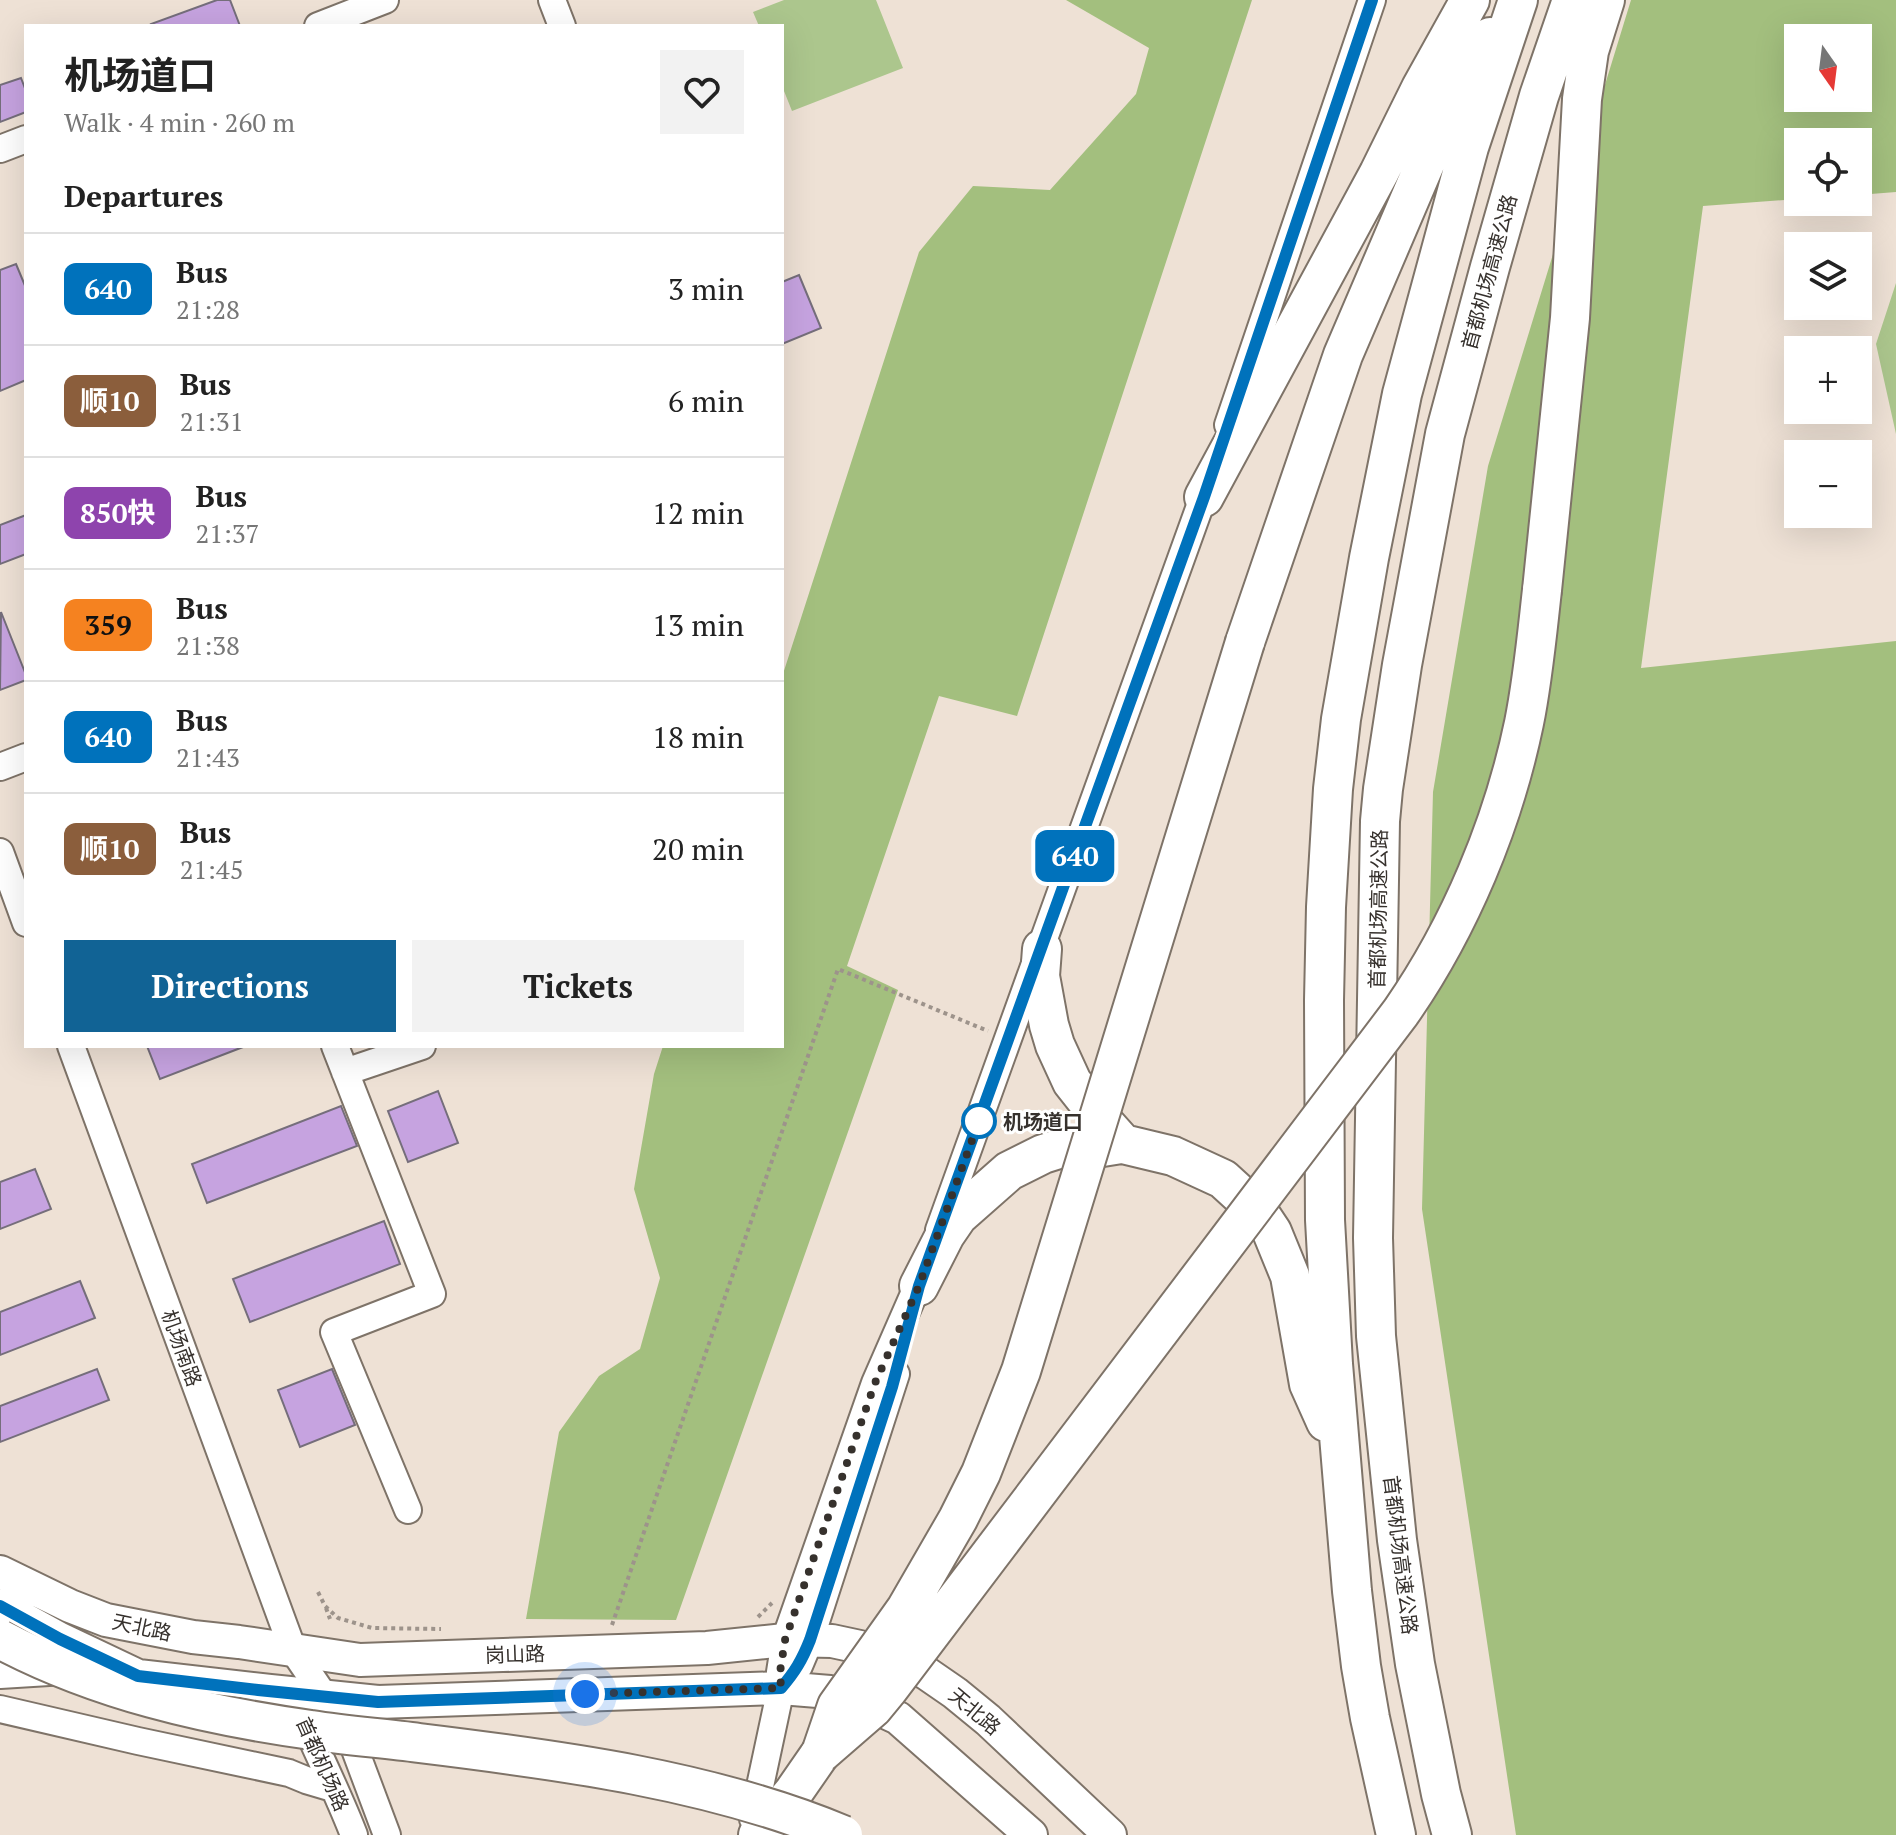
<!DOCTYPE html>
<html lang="en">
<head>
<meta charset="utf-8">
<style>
	body { margin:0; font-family:"PT Serif","Noto Sans SC",serif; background:#f2f2f2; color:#222; height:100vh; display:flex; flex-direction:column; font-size:30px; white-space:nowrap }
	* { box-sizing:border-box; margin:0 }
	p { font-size:26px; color:#767676 }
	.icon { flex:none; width:44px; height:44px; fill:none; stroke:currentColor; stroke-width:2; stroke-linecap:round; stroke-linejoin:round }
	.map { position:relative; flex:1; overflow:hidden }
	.details { position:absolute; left:24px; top:24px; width:760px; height:1024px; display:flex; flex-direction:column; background:#fff; border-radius:0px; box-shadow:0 8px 32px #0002 }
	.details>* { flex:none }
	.badge { padding:0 16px; border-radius:12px; font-size:28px; line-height:52px }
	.needle { width:52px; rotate:166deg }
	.fabs { position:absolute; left:1784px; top:24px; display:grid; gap:16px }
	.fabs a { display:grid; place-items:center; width:88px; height:88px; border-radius:0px; background:#fff; box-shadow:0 8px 32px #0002; font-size:40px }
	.you { position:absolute; width:40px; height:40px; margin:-20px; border:6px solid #fff; border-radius:50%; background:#1a73e8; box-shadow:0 0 0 12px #1a73e833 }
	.map>.badge { position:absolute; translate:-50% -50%; box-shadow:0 0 0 4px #fff }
	h2 { padding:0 40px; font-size:30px; line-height:72px }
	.round { display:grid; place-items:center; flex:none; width:84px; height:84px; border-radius:0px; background:#f2f2f2 }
	.summary { display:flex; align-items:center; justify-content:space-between; height:136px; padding:0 40px }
	h1 { font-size:38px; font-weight:700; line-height:60px }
	.action { display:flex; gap:16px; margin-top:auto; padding:16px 40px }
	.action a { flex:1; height:92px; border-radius:0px; background:#116395; color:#fff; font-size:32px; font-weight:700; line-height:92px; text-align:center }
	.action a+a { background:#f2f2f2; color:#222 }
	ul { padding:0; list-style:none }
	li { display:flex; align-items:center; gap:24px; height:112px; padding:0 40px; border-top:2px solid #e0e0e0 }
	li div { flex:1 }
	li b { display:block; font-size:30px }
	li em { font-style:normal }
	li .badge { min-width:88px; font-weight:700; text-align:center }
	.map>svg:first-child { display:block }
	.green { fill:#acc68d }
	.forest { fill:#a3bf7e; fill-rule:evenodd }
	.building { fill:#c6a3e0; stroke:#756e7b; stroke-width:2 }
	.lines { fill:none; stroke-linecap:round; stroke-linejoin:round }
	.minor-casing { stroke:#7e7368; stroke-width:30 }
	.major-casing { stroke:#7e7368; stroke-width:36 }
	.highway-casing { stroke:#7e7368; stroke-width:42 }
	.path { stroke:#9d938b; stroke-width:4; stroke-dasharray:4 4; stroke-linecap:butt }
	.minor { stroke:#fff; stroke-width:26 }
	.major { stroke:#fff; stroke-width:32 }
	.highway { stroke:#fff; stroke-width:38 }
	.highway-bridge-casing { stroke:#7e7368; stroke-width:42; stroke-linecap:butt }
	.highway-bridge { stroke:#fff; stroke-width:38 }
	.line-casing { stroke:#fff; stroke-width:18 }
	.line { stroke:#0072bc; stroke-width:12 }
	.walk { stroke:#36312d; stroke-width:8; stroke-dasharray:0 14.4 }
	.stop-dot { fill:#fff; stroke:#0072bc; stroke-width:4 }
	.labels { text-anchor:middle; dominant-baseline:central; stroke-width:6; stroke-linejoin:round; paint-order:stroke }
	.street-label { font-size:20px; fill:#36312d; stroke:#fff }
	.stop-label { font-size:20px; font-weight:bold; fill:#36312d; stroke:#fff; text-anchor:start }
</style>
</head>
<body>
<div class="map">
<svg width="1896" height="1835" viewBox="0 0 1896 1835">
	<rect width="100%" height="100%" fill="#eee1d5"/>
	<!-- green -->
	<path class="green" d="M784,0H876L903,68L792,111L782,86V26H759L753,12Z
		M1896,283V434L1876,344Z"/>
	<!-- forest -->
	<path class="forest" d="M1066,0H1252L1017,716L939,696L847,966L898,990L676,1620L526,1619L559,1432L599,1376L640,1349L660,1278L634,1189L654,1074L663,1046H782V677L919,252L973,186L1050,190L1136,94L1149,48Z
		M1631,0H1896V192L1858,195V142H1798V199L1703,206L1641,668L1896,641V1835H1516L1422,1209L1433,792L1488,466ZM1798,38H1858V98H1798Z"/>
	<!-- building -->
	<path class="building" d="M217,0H230L240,26H152L151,24Z
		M21,78L26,91V112L0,122V85Z
		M16,264L26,288V380L0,391V270Z
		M799,275L821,328L782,344V282Z
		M26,515V554L0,564V525Z
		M1,612L26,675V680L0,690Z
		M147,1046H242L243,1047L160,1079Z
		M438,1091L458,1143L408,1162L388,1111Z
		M341,1106L357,1146L207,1203L192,1164Z
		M35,1169L51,1209L0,1229V1182Z
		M384,1221L400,1264L250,1322L233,1279Z
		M80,1281L95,1318L0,1355V1312Z
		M97,1369L109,1400L0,1442V1406Z
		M332,1369L355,1425L300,1447L278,1390Z"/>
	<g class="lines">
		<defs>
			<path id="minor" d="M552,0L562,26
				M318,26L385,0
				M0,149L26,139
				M1228,425L1372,0
				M0,767L26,757
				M0,852L26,923
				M71,1046L293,1650L325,1697L354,1747L387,1835
				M335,1046L432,1294L334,1332L408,1510
				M345,1072L422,1046
				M939,1230L1209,481
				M781,1688L799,1666L810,1640L896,1374
				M0,1709L138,1741L289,1773L306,1780L333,1788
				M303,1719C320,1758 339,1796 354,1835
				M753,1819L781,1688L780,1672L785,1640L875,1383L924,1271"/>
			<path id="major" d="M0,1572L70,1606L106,1620L193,1637L239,1642L360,1660L707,1648L785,1640L832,1641L860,1647L896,1659L926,1673L955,1693L988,1720L1110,1835
				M0,1606L60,1639L138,1676L270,1691L378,1702L781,1688L830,1692L853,1697L898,1718L1031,1835
				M0,1672L65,1668"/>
			<path id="highway" d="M1204,497L1379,173L1421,88L1470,0
				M1542,590L1570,318L1582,99L1589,51L1605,0
				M1245,642L1343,355L1457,89L1490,37
				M1042,949L1040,976L1049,1025L1055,1045L1072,1082L1106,1125L1123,1144L1173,1156L1223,1179L1258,1211L1272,1232L1290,1276L1309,1384L1326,1422
				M919,1286L945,1235L958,1216L1009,1171L1043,1154L1062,1148L1090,1149L1121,1144
				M758,1835L793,1793L820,1754
				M1396,1835L1370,1718L1361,1666L1352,1591L1333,1364L1325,1220L1324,1000L1326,907L1333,789L1341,719L1369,558L1402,394L1469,147L1518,0
				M1452,1835L1441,1794L1415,1664L1397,1540L1376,1336L1373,1238L1380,821L1383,789L1402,665L1445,434L1490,267L1539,96L1572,0"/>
		</defs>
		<!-- minor casing -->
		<use href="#minor" class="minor-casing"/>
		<!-- major casing -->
		<use href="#major" class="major-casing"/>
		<!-- highway casing -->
		<use href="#highway" class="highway-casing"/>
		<!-- path -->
		<path class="path" d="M318,1592L325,1606L338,1618L372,1628L441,1629
			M326,1608L330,1619
			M758,1617L772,1603
			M612,1625L838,969L988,1031"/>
		<!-- minor -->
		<use href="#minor" class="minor"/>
		<!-- major -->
		<use href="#major" class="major"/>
		<!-- highway -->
		<use href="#highway" class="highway"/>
		<defs>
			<path id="highway-bridge" d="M0,1639C96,1690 204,1715 311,1730C347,1736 383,1738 419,1743C559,1760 712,1780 843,1835
				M822,1750L837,1706L906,1609L958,1519L981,1473L1021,1371L1245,642
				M820,1754L873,1708L887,1691L1401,1012C1460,927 1503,824 1524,723C1533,679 1537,634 1542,590"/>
		</defs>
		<!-- highway-bridge casing -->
		<use href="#highway-bridge" class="highway-bridge-casing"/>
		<!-- highway-bridge -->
		<use href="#highway-bridge" class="highway-bridge"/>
	</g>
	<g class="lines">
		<defs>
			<path id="line" d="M0,1606L60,1639L138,1676L258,1690L378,1702L781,1688C795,1672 802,1660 810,1640L892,1387L919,1286L1204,497L1372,0"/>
		</defs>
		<!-- line casing -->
		<use href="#line" class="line-casing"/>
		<!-- line -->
		<use href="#line" class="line"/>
		<!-- walk -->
		<path class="walk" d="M585,1694L781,1688L780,1672L785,1640L875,1383L919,1286L979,1121"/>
	</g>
	<!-- markers -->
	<circle class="stop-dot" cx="979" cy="1121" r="16"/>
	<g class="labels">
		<!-- street labels -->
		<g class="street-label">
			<text transform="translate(1489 272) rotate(-75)">首都机场高速公路</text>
			<text transform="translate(1378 909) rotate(-89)">首都机场高速公路</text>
			<text transform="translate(182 1348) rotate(70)">机场南路</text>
			<text transform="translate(1401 1555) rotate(83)">首都机场高速公路</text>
			<text transform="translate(142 1627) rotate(12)">天北路</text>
			<text transform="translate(515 1654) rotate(-2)">岗山路</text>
			<text transform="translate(975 1711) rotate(40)">天北路</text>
			<text transform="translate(323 1764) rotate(66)">首都机场路</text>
		</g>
		<!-- stop labels -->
		<g class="stop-label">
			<text x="1003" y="1121">机场道口</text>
		</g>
	</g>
</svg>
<div class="fabs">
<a><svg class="needle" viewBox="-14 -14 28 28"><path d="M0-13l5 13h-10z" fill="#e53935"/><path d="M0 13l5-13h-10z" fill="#767676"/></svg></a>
<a><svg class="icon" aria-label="locate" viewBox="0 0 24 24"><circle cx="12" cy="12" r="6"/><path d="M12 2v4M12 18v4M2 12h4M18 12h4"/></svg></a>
<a><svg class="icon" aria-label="layers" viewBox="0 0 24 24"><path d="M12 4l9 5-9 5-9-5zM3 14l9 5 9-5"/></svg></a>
<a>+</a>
<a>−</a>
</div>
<div class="you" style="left:585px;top:1694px"></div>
<b class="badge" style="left:1075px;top:856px;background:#0072bc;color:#fff">640</b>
<section class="details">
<div class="summary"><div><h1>机场道口</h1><p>Walk · 4 min · 260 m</p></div><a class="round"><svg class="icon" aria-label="heart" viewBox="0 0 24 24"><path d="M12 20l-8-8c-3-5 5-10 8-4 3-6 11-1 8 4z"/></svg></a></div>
<h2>Departures</h2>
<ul>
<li><span class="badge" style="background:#0072bc;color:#fff">640</span><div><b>Bus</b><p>21:28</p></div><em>3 min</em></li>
<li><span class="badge" style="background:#8b5e3c;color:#fff">顺10</span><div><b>Bus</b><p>21:31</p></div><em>6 min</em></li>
<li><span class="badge" style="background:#8e44ad;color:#fff">850快</span><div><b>Bus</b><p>21:37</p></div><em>12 min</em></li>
<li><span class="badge" style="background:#f58220;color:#111">359</span><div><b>Bus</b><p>21:38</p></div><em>13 min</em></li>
<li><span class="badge" style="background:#0072bc;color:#fff">640</span><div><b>Bus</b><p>21:43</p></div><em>18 min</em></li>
<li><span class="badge" style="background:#8b5e3c;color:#fff">顺10</span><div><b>Bus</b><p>21:45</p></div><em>20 min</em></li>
</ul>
<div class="action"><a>Directions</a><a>Tickets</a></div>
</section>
</div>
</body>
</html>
